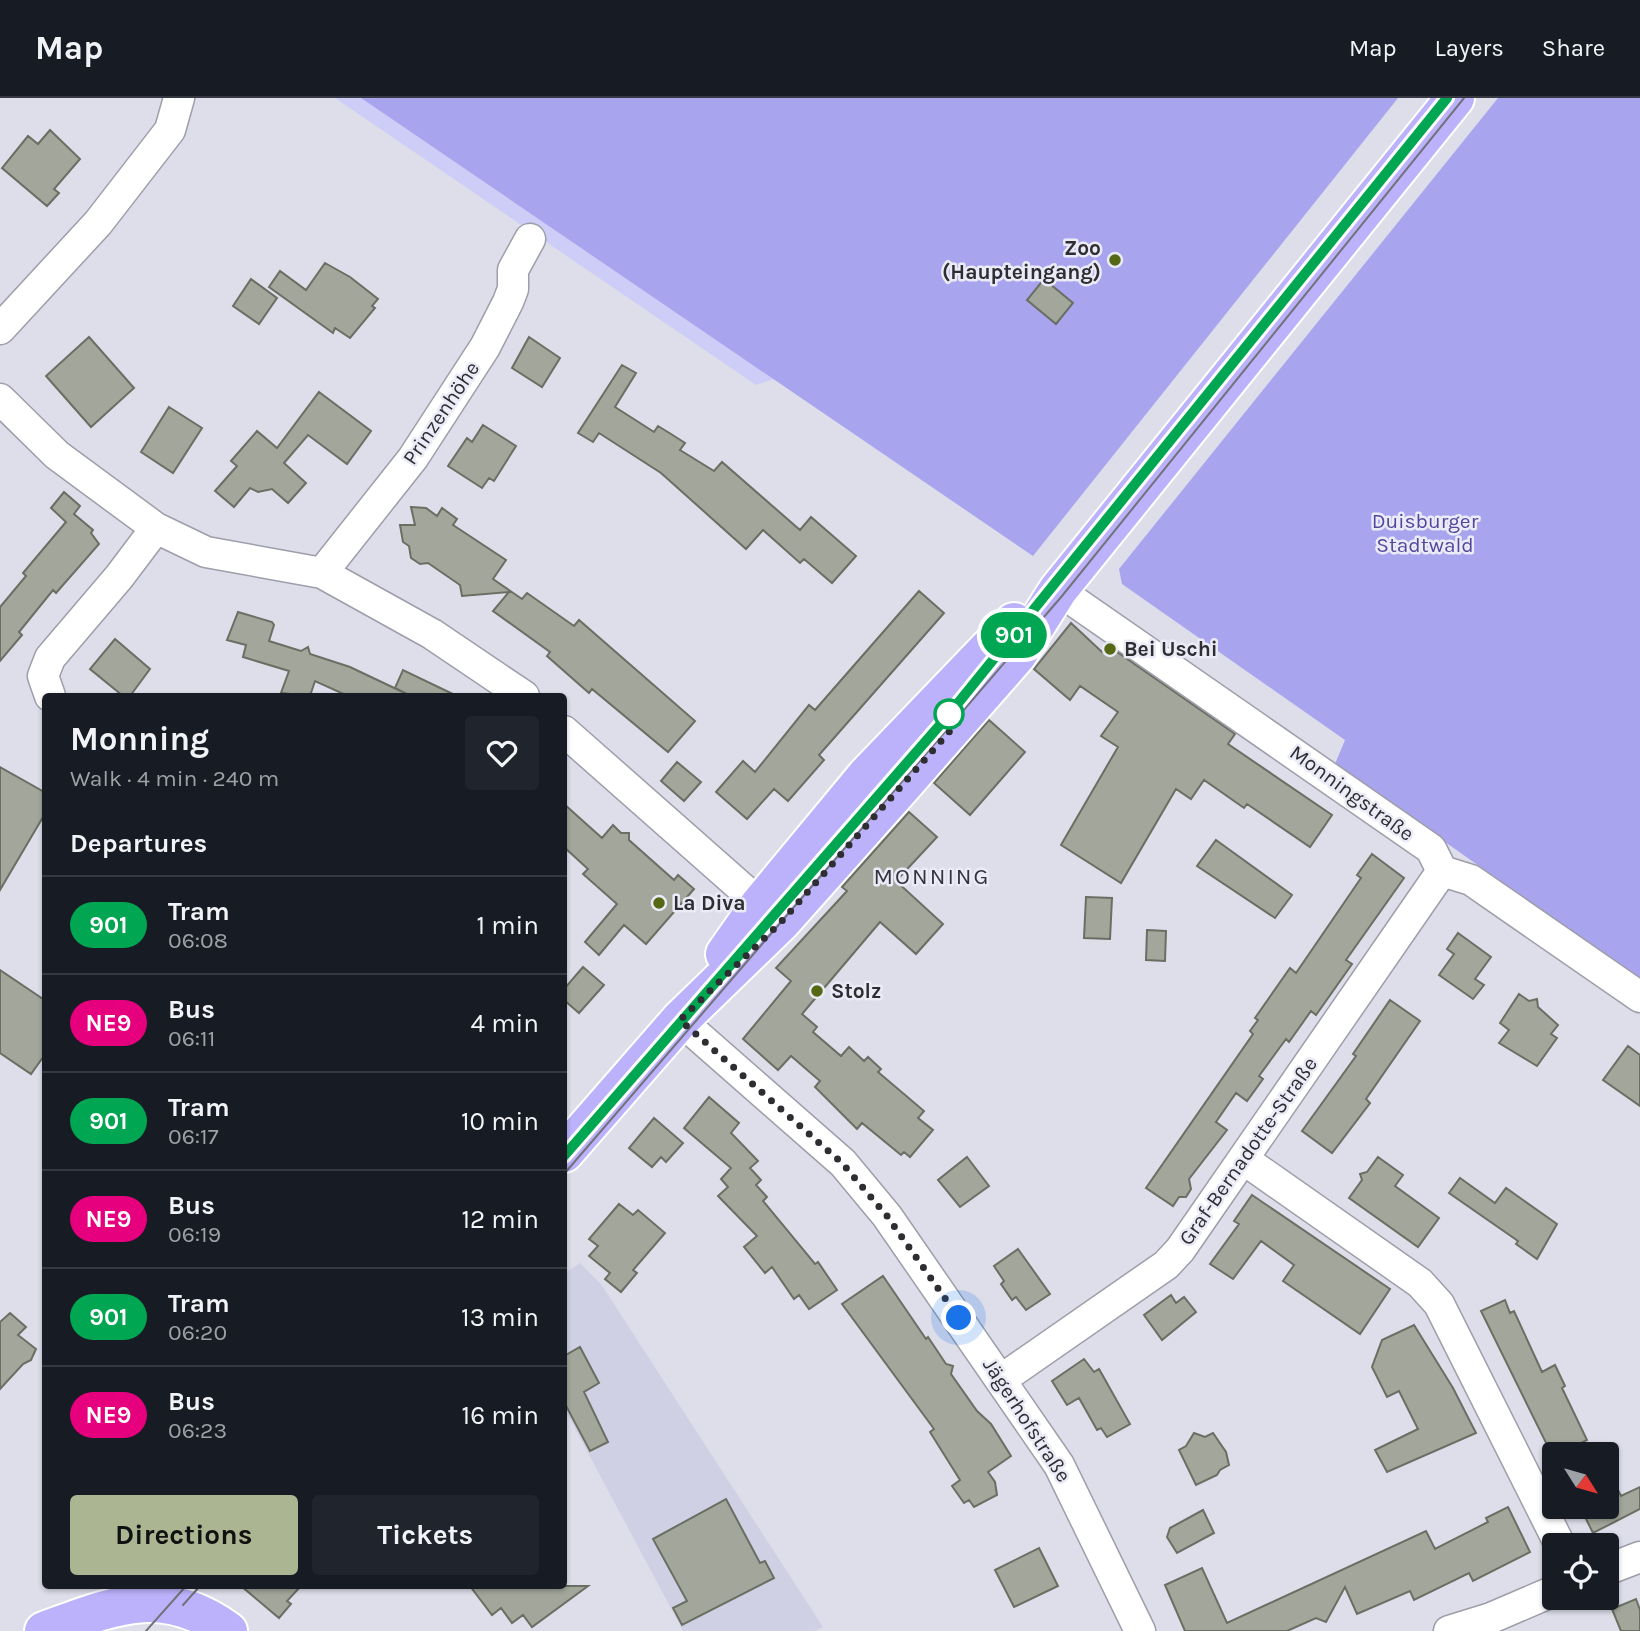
<!DOCTYPE html>
<html lang="en">
<head>
<meta charset="utf-8">
<style>
	body { margin:0; font-family:Karla,sans-serif; background:#20242c; color:#f1f3f6; height:100vh; display:flex; flex-direction:column; font-size:26px; white-space:nowrap }
	* { box-sizing:border-box; margin:0 }
	p { font-size:23px; color:#9ea1a6 }
	.icon { flex:none; width:38px; height:38px; fill:none; stroke:currentColor; stroke-width:2; stroke-linecap:round; stroke-linejoin:round }
	.map { position:relative; flex:1; overflow:hidden }
	.drawer { position:absolute; left:42px; top:595px; width:525px; height:896px; display:flex; flex-direction:column; background:#171b24; border-radius:7px; box-shadow:0 2px 5px #0004 }
	.drawer>* { flex:none }
	.badge { padding:0 14px; border-radius:23px; font-size:24px; line-height:46px }
	.needle { width:46px; rotate:127deg }
	.buttons { position:absolute; left:1542px; top:1344px; display:grid; gap:14px }
	.buttons a { display:grid; place-items:center; width:77px; height:77px; border-radius:7px; background:#171b24; box-shadow:0 2px 5px #0004; font-size:35px }
	.you { position:absolute; width:35px; height:35px; margin:-18px; border:5px solid #fff; border-radius:50%; background:#1a73e8; box-shadow:0 0 0 10px #1a73e833 }
	.map>.badge { position:absolute; translate:-50% -50%; box-shadow:0 0 0 4px #fff }
	h2 { padding:0 28px; font-size:26px; line-height:63px }
	.round { display:grid; place-items:center; flex:none; width:74px; height:74px; border-radius:7px; background:#20242c }
	.summary { display:flex; align-items:center; justify-content:space-between; height:119px; padding:0 28px }
	h1 { font-size:33px; font-weight:700; line-height:52px }
	.primary-button { display:flex; gap:14px; margin-top:auto; padding:14px 28px }
	.primary-button a { flex:1; height:80px; border-radius:7px; background:#abb591; color:#111; font-size:28px; font-weight:700; line-height:80px; text-align:center }
	.primary-button a+a { background:#20242c; color:#f1f3f6 }
	ul { padding:0; list-style:none }
	li { display:flex; align-items:center; gap:21px; height:98px; padding:0 28px; border-top:2px solid #363941 }
	li div { flex:1 }
	li b { display:block; font-size:26px }
	li em { font-style:normal }
	li .badge { min-width:77px; font-weight:700; text-align:center }
	header { display:flex; align-items:center; gap:42px; box-sizing:border-box; height:98px; padding:0 35px; background:#171b24; border-bottom:2px solid #363941 }
	header strong { font-size:33px }
	nav { display:flex; gap:38px; margin-inline-start:auto; font-size:24px }
	.map>svg:first-child { display:block }
	.built { fill:#d0d0e4 }
	.green { fill:#cdcdf7 }
	.forest { fill:#a8a4ee }
	.building { fill:#a3a79b; stroke:#6a6e63; stroke-width:2 }
	.lines { fill:none; stroke-linecap:round; stroke-linejoin:round }
	.minor-casing { stroke:#9e9eaa; stroke-width:33 }
	.major-casing { stroke:#fff; stroke-width:42 }
	.minor { stroke:#fff; stroke-width:30 }
	.major { stroke:#bbb2fb; stroke-width:38 }
	.tram { stroke:#72727a; stroke-width:2 }
	.line-casing { stroke:#fff; stroke-width:16 }
	.line { stroke:#00a651; stroke-width:10 }
	.walk { stroke:#2d2d32; stroke-width:7; stroke-dasharray:0 12.6 }
	.poi-dot { fill:#556915; stroke:#ebebf8; stroke-width:2.5 }
	.stop-dot { fill:#fff; stroke:#00a651; stroke-width:3.5 }
	.labels { text-anchor:middle; dominant-baseline:central; stroke-width:5; stroke-linejoin:round; paint-order:stroke }
	.poi-label { font-size:21px; font-weight:bold; fill:#2d2d32; stroke:#ebebf8; text-anchor:start }
	.street-label { font-size:21px; fill:#2d2d32; stroke:#ebebf8 }
	.park-label { font-size:21px; fill:#52479d; stroke:#ebebf8 }
	.neighbourhood-label { font-size:23px; letter-spacing:2px; fill:#35343e; stroke:#ebebf8 }
</style>
</head>
<body>
<header>
<strong>Map</strong>
<nav><a>Map</a><a>Layers</a><a>Share</a></nav>
</header>
<div class="map">
<svg width="1640" height="1533" viewBox="0 0 1640 1533">
	<rect width="100%" height="100%" fill="#dddeea"/>
	<!-- built -->
	<path class="built" d="M580,1165L601,1186L823,1529L815,1533H683L564,1310V1176Z"/>
	<!-- green -->
	<path class="green" d="M335,0H361L774,281L756,287Z"/>
	<!-- forest -->
	<path class="forest" d="M361,0H1398L1033,458Z
		M1498,0H1640V882L1335,666L1345,642L1122,486L1119,471Z"/>
	<!-- building -->
	<path class="building" d="M50,32L80,61L54,91L59,95L47,108L2,70L28,38L38,46Z
		M325,165L350,179L378,201L372,208L375,210L350,240L335,230L333,235L269,189L280,173L306,192Z
		M251,181L277,200L259,226L233,208Z
		M1044,181L1073,205L1056,226L1027,202Z
		M89,239L134,290L91,329L46,278Z
		M529,239L560,260L542,289L512,270Z
		M622,267L636,275L615,309L654,334L658,328L671,336L685,345L680,352L714,373L722,364L800,432L811,419L856,458L832,485L804,461L800,465L763,432L746,451L661,375L599,335L593,344L578,335Z
		M319,294L371,333L347,366L308,337L284,365L306,385L288,405L272,391L258,394L250,390L234,409L215,393L237,368L231,363L257,333L277,350Z
		M169,309L202,330L173,375L141,354Z
		M483,327L516,348L494,383L489,380L482,390L448,368L467,340L472,344Z
		M64,394L80,408L74,416L93,432L91,435L99,446L56,495L53,492L19,534L22,537L0,563V509L26,478L23,475L66,424L51,410Z
		M411,409L426,410L437,418L442,410L457,421L453,427L506,462L493,481L522,501L527,495L574,528L579,522L695,623L668,654L592,591L589,595L547,558L550,554L493,513L509,494L462,498L460,487L428,465L420,466L411,460L409,448L403,444L400,427H415Z
		M919,493L944,515L819,657L824,662L788,703L774,691L747,721L716,694L743,663L755,674L809,607L815,612Z
		M238,514L272,524L274,527L269,543L301,553L308,549L310,556L350,569L409,597L395,590L403,572L457,598H348L315,583L310,598L281,595L289,573L243,559L246,547L227,542Z
		M1071,525L1102,554L1107,547L1235,636L1228,646L1332,717L1310,749L1247,706L1244,710L1204,682L1191,701L1176,691L1121,785L1061,747L1118,649L1101,638L1118,614L1080,588L1070,602L1034,571Z
		M115,541L150,571L130,598H123L90,571Z
		M989,622L1025,654L970,717L934,685Z
		M677,664L701,684L684,703L661,683Z
		M0,669L46,695V714L0,792Z
		M564,706L602,740L613,727L621,735H629V742L674,782L678,777L694,791L646,846L624,827L599,857L585,844L617,806L583,776L588,771L564,749Z
		M909,714L937,739L896,783L943,826L916,856L880,824L802,916L817,929L813,934L841,958L849,949L864,963L868,959L881,971L878,974L924,1013L918,1020L933,1032L910,1059L904,1054L901,1057L862,1025L857,1031L815,989L820,983L791,958L778,972L743,941L791,883L776,870L847,793L842,789Z
		M1216,742L1292,797L1275,820L1197,768Z
		M1372,756L1404,780L1346,862L1352,866L1316,917L1311,913L1289,944L1286,941L1259,978L1263,981L1247,1003L1236,995L1216,1024L1227,1032L1189,1081L1191,1091L1186,1099H1179L1173,1108L1146,1090L1253,936L1250,933L1258,922L1255,920L1290,870L1296,875L1361,780L1357,777Z
		M1086,799L1112,800L1110,841L1084,840Z
		M1147,832L1166,833L1165,863L1146,862Z
		M1458,835L1491,859L1475,881L1484,887L1473,901L1439,877L1454,856L1447,851Z
		M583,869L604,887L579,915L564,902V891Z
		M0,872L46,903V955L31,976L0,955Z
		M1519,896L1529,903L1537,901L1538,909L1558,927L1551,936L1557,940L1537,968L1499,945L1509,932L1500,925Z
		M1390,902L1420,923L1366,1001L1370,1005L1332,1055L1302,1033L1356,958L1353,956Z
		M1628,948L1640,957V1008L1603,982Z
		M709,999L739,1025L731,1035L758,1063L750,1070L761,1082L756,1087L767,1099L763,1103L815,1166L818,1164L837,1192L809,1211L799,1197L794,1201L772,1169L765,1175L744,1149L757,1138L718,1098L728,1089L721,1081L731,1070L684,1030Z
		M654,1020L683,1045L666,1064L661,1059L652,1069L629,1050Z
		M967,1059L989,1088L960,1109L938,1082Z
		M1378,1059L1403,1077L1395,1088L1439,1120L1418,1149L1349,1100L1362,1082L1360,1076L1367,1074Z
		M1460,1080L1495,1105L1506,1090L1557,1126L1537,1161L1516,1146L1518,1143L1449,1095Z
		M1252,1097L1390,1191L1360,1236L1283,1183L1294,1167L1261,1143L1233,1181L1210,1166L1239,1126L1234,1123Z
		M619,1106L633,1117L638,1112L665,1135L633,1172L637,1175L621,1194L605,1181L610,1175L589,1158L598,1148L589,1141Z
		M1018,1151L1050,1196L1026,1212L1016,1199L1012,1202L1001,1186L1004,1183L994,1168Z
		M883,1178L926,1241L928,1239L946,1266L953,1268L951,1276L977,1313L991,1326L1011,1358L988,1374L995,1384L997,1397L974,1409L969,1402L964,1405L952,1388L960,1382L930,1334L934,1331L842,1206Z
		M1171,1197L1176,1205L1184,1199L1196,1214L1162,1242L1144,1217Z
		M1505,1202L1510,1215L1514,1213L1542,1274L1555,1267L1565,1288L1562,1290L1587,1342L1553,1359L1481,1213Z
		M10,1215L26,1229L18,1237L36,1251L31,1262L23,1266L0,1291V1224Z
		M1414,1227L1453,1290L1476,1335L1387,1374L1375,1352L1418,1331L1399,1293L1387,1299L1372,1269L1382,1242Z
		M580,1249L599,1285L584,1294L608,1344L590,1353L564,1304V1258Z
		M1084,1261L1094,1274L1099,1271L1130,1326L1107,1339L1101,1330L1097,1332L1079,1300L1067,1307L1052,1283Z
		M1194,1335L1205,1339L1213,1335L1226,1354L1229,1367L1220,1372L1217,1377L1196,1387L1179,1352L1186,1348Z
		M1606,1369L1621,1398L1640,1389V1411L1593,1435L1580,1409H1606Z
		M726,1401L760,1465L765,1463L774,1480L682,1527L673,1510L687,1503L653,1441Z
		M1508,1409L1530,1454L1473,1483L1469,1475L1414,1502L1410,1493L1357,1516L1345,1489L1326,1524L1316,1520L1287,1533H1185L1165,1487L1202,1470L1227,1525L1426,1433L1435,1451L1488,1424L1486,1420Z
		M1203,1412L1214,1435L1177,1455L1167,1439L1170,1430Z
		M1039,1450L1058,1488L1014,1509L995,1472Z
		M241,1488H301L287,1503L291,1506L279,1520Z
		M470,1488H588L532,1529L523,1517L512,1525L501,1510L492,1517Z
		M1636,1501L1640,1512V1533H1621L1612,1511Z"/>
	<g class="lines">
		<defs>
			<path id="minor" d="M0,231L98,125L170,32L179,0
				M0,301L57,357L156,430L206,454L322,475L432,536L524,598
				M322,475L413,360L485,249L508,204L513,191V172L530,141
				M1058,492L1431,751L1442,773L1471,782L1640,899
				M50,598L43,578L50,560L119,479L156,430
				M564,633L776,820
				M680,922L843,1065L887,1118L1059,1367L1140,1533
				M1243,1061L1420,1185L1439,1206L1560,1447
				M1002,1281L1166,1167L1180,1152L1442,773
				M1606,1472L1640,1459
				M1449,1533L1491,1520L1554,1493"/>
			<path id="major" d="M725,856L760,806L866,678L1014,524
				M564,1055L680,922L781,824L902,688L1017,557L1058,492L1455,0
				M44,1533C113,1508 162,1485 228,1533"/>
		</defs>
		<!-- minor casing -->
		<use href="#minor" class="minor-casing"/>
		<!-- major casing -->
		<use href="#major" class="major-casing"/>
		<!-- minor -->
		<use href="#minor" class="minor"/>
		<!-- major -->
		<use href="#major" class="major"/>
		<!-- tram -->
		<path class="tram" d="M963,599L1447,0
			M564,1058L725,874
			M564,1076L1062,498L1464,0
			M183,1507L200,1488
			M146,1533L186,1488"/>
	</g>
	<g class="lines">
		<defs>
			<path id="line" d="M564,1058L946,620L1447,0"/>
		</defs>
		<!-- line casing -->
		<use href="#line" class="line-casing"/>
		<!-- line -->
		<use href="#line" class="line"/>
		<!-- walk -->
		<path class="walk" d="M949,616L958,624L781,824L680,922L842,1065L887,1118L959,1220"/>
	</g>
	<!-- markers -->
	<g class="poi-dot">
		<circle cx="1115" cy="162" r="7"/>
		<circle cx="1110" cy="551" r="7"/>
		<circle cx="659" cy="805" r="7"/>
		<circle cx="817" cy="893" r="7"/>
	</g>
	<circle class="stop-dot" cx="949" cy="616" r="14"/>
	<g class="labels">
		<!-- poi labels -->
		<g class="poi-label">
			<text x="1101" y="150" text-anchor="end">Zoo<tspan x="1101" dy="24">(Haupteingang)</tspan></text>
			<text x="1124" y="551">Bei Uschi</text>
			<text x="673" y="805">La Diva</text>
			<text x="831" y="893">Stolz</text>
		</g>
		<!-- street labels -->
		<g class="street-label">
			<text transform="translate(441 315) rotate(-56)">Prinzenhöhe</text>
			<text transform="translate(1352 695) rotate(36)">Monningstraße</text>
			<text transform="translate(1248 1053) rotate(-55)">Graf-Bernadotte-Straße</text>
			<text transform="translate(1027 1322) rotate(57)">Jägerhofstraße</text>
		</g>
		<!-- park labels -->
		<g class="park-label">
			<text x="1425" y="423">Duisburger<tspan x="1425" dy="24">Stadtwald</tspan></text>
		</g>
		<!-- neighbourhood labels -->
		<g class="neighbourhood-label">
			<text x="932" y="778">MONNING</text>
		</g>
	</g>
</svg>
<div class="buttons">
<a><svg class="needle" viewBox="-14 -14 28 28"><path d="M0-13l5 13h-10z" fill="#e53935"/><path d="M0 13l5-13h-10z" fill="#9ea1a6"/></svg></a>
<a><svg class="icon" aria-label="locate" viewBox="0 0 24 24"><circle cx="12" cy="12" r="6"/><path d="M12 2v4M12 18v4M2 12h4M18 12h4"/></svg></a>
</div>
<div class="you" style="left:959px;top:1220px"></div>
<b class="badge" style="left:1014px;top:537px;background:#00a651;color:#fff">901</b>
<section class="drawer">
<div class="summary"><div><h1>Monning</h1><p>Walk · 4 min · 240 m</p></div><a class="round"><svg class="icon" aria-label="heart" viewBox="0 0 24 24"><path d="M12 20l-8-8c-3-5 5-10 8-4 3-6 11-1 8 4z"/></svg></a></div>
<h2>Departures</h2>
<ul>
<li><span class="badge" style="background:#00a651;color:#fff">901</span><div><b>Tram</b><p>06:08</p></div><em>1 min</em></li>
<li><span class="badge" style="background:#e6007e;color:#fff">NE9</span><div><b>Bus</b><p>06:11</p></div><em>4 min</em></li>
<li><span class="badge" style="background:#00a651;color:#fff">901</span><div><b>Tram</b><p>06:17</p></div><em>10 min</em></li>
<li><span class="badge" style="background:#e6007e;color:#fff">NE9</span><div><b>Bus</b><p>06:19</p></div><em>12 min</em></li>
<li><span class="badge" style="background:#00a651;color:#fff">901</span><div><b>Tram</b><p>06:20</p></div><em>13 min</em></li>
<li><span class="badge" style="background:#e6007e;color:#fff">NE9</span><div><b>Bus</b><p>06:23</p></div><em>16 min</em></li>
</ul>
<div class="primary-button"><a>Directions</a><a>Tickets</a></div>
</section>
</div>
</body>
</html>
